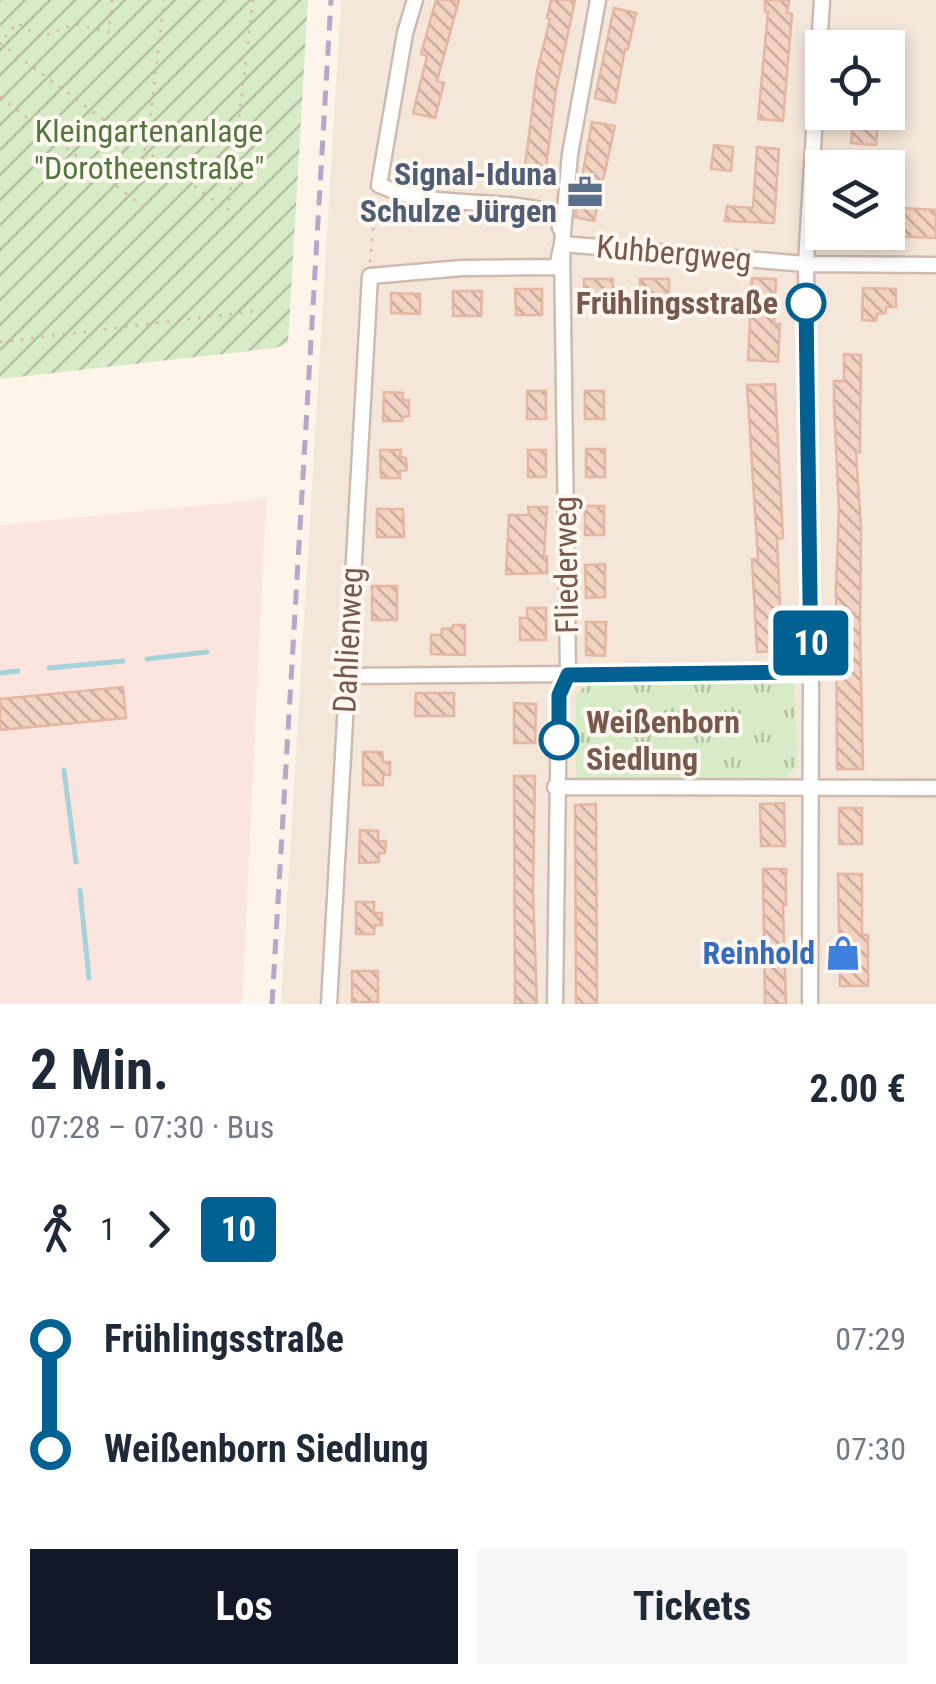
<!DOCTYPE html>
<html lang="de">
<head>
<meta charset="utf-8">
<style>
	body { margin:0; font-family:"Roboto Condensed",sans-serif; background:#f6f6f7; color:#1f2937; height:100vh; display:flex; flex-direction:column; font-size:38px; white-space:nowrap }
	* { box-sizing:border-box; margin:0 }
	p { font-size:32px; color:#747a83 }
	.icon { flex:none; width:55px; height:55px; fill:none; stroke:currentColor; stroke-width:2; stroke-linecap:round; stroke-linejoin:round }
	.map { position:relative; height:1004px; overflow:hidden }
	.details { display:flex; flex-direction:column; background:#fff; flex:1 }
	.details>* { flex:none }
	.badge { padding:0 20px; border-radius:8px; font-size:35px; line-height:65px }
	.fabs { position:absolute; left:805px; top:30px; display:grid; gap:20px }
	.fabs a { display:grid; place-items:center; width:100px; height:100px; border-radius:0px; background:#fff; box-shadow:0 5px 15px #0003; font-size:50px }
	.map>.badge { position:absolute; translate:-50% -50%; box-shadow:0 0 0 5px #fff }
	.legs { display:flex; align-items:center; gap:15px; height:110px; padding:0 30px; font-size:32px }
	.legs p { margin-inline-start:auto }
	.summary { display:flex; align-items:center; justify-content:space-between; height:170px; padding:0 30px }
	h1 { font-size:55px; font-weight:700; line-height:75px }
	.button { display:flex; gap:20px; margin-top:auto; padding:20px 30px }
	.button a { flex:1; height:115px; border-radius:0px; background:#111827; color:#fff; font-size:40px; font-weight:700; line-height:115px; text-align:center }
	.button a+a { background:#f6f6f7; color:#1f2937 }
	ul { padding:0 30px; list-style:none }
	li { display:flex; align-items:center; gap:35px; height:110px; font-size:38px }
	li i { display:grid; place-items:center; width:15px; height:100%; margin:0 12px; background:currentColor }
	li i::after { content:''; width:25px; height:25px; margin:-12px; border:8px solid; border-radius:50%; background:#fff }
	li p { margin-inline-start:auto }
	li:first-child i { background:linear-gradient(#0000 50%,currentColor 0) }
	li:last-child i { background:linear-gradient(currentColor 50%,#0000 0) }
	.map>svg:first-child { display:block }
	.residential { fill:#f4e6d8; fill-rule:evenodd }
	.commercial { fill:#fce5de }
	.park { fill:url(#park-tufts) }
	.garden { fill:url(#garden-furrows) }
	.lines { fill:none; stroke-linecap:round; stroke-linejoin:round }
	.stream { stroke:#a4d3d9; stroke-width:5 }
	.building { fill:url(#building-back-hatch); stroke:#e5b7a2; stroke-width:2.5 }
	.street-casing { stroke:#cfbbae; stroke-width:19 }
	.path { stroke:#d8b5a4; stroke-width:2.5; stroke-dasharray:2.5 8; stroke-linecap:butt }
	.street { stroke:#fff; stroke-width:14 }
	.rail { stroke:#b7a7c8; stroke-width:5; stroke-dasharray:15 10; stroke-linecap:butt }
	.line-1-casing { stroke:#fff; stroke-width:22 }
	.line-1 { stroke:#006192; stroke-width:15 }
	.stop-1-dot { fill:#fff; stroke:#006192; stroke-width:5 }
	.labels { text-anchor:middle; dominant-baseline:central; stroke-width:8; stroke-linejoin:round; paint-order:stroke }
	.park-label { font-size:32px; fill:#547741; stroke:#fff8f0 }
	.service-label { font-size:32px; font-weight:bold; fill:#4e5e75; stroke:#fff8f0; text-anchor:end }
	.street-label { font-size:32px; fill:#78594c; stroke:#fff8f0 }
	.stop-label { font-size:32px; font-weight:bold; fill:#78594c; stroke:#fff8f0; text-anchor:end }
	.shop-label { font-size:32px; font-weight:bold; fill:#366cbe; stroke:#fff8f0; text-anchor:end }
</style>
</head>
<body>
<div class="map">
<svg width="936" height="1004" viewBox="0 0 936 1004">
	<defs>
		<pattern id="park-tufts" width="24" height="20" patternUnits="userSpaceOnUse" patternTransform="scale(2.5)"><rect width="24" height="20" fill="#d8ebc7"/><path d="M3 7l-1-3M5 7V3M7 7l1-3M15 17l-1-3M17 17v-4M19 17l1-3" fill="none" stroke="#b4c1a4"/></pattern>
		<pattern id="garden-furrows" width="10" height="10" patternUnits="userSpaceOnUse" patternTransform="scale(2.5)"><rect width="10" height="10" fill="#d8ebc7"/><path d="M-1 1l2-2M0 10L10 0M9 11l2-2" fill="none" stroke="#b4c1a4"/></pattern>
		<pattern id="building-back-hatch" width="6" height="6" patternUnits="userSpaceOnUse" patternTransform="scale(2.5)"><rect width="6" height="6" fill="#f2d2c1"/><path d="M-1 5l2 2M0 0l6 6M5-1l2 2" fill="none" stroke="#c9ad9f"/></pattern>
	</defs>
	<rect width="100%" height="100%" fill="#fdf4ea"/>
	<!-- residential -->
	<path class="residential" d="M341,0H936V1004H281ZM822,48H888V112H822ZM822,168H888V232H822Z"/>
	<!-- commercial -->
	<path class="commercial" d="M266,499L242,1004H0V525Z"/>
	<!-- park -->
	<path class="park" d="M794,679L797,766L785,779L576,782V695L587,684Z"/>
	<!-- garden -->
	<path class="garden" d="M0,0H308L288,343L275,348L0,379Z"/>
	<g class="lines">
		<!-- stream -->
		<path class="stream" d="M147,659L207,652
			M49,668L123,661
			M0,673L18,671
			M64,770L76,862
			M80,890L89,978"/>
	</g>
	<!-- building -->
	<path class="building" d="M436,0H459L437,81L444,83L435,118L413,113L427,56L421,54Z
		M551,0H575L556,90L544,184L523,182L537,72L550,19L547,18Z
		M765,0H789L787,13L792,14L783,121L758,119L768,12L765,11Z
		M614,8L636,13L628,49H625L615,103L595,98Z
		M854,112H879L876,145L851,143Z
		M592,122L615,126L594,221L575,217Z
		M714,145L733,147L731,171L711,169Z
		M757,147L779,149L774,223L725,221L727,206L753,208Z
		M888,207L936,210V238L888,236Z
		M752,278L776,279L774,324H780L778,362L748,360Z
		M584,279H613V298L584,299Z
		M640,279H669V304H640Z
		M863,288L896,289V307H886V313L877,314L876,321L862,320Z
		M515,289H542V315H516Z
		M453,291H482L481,316H453Z
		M391,293L420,294V314L391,313Z
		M844,354L861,355L860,452H856L861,528L860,629L863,769H837L836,587L839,510L834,405V381H844Z
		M775,384L783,538L777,539L782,651L757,652L752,559H758L747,385Z
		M527,391H546V419H527Z
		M585,391H604V419H585Z
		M384,392L403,393L402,400H409V416L403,417L402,421H383Z
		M586,449H605V477H586Z
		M380,450H401L400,457L406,458L407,470L400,471V478H381Z
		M528,450H546V477H528Z
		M585,506H604V535H585Z
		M528,507H547L544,556H547V573L506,574L509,515H529Z
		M377,509H403L404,537H377Z
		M605,564V597L586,598L585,565Z
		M372,586H397V620H372Z
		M527,608H546V640H520V618H527Z
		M586,622H606L605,656L586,655Z
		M453,625H465V655L431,654V635H441L442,629L453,628Z
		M123,687L126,718L0,730V699Z
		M416,693H454V716H415Z
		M514,703L536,704L535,743H514Z
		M363,752H382L383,762H390V775H383V785H363Z
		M514,776H535L533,891L537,1004H515Z
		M784,803L785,846H761L760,804Z
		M596,804L597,1004H576L575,805Z
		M839,808H862V844H839Z
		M360,830L378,831V841H386L385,853H379V862L359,863Z
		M763,869H786V905H783L786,1004H765Z
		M838,874H862V935H868V986H840Z
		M356,902H374V913H382V925H375L374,934H356Z
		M352,971H378V1002H352Z"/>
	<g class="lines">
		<defs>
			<path id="street" d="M415,0L405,33L379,185C435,211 501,195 559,215L560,228
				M346,676L811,672
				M555,787L936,788
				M329,1004L370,276L462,268L557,267L562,244L806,264L936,265
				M555,1004L559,695L568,675L562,244L570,154L598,0
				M810,1004L811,672L806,264L822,0"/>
		</defs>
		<!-- street casing -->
		<use href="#street" class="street-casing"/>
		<!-- path -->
		<path class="path" d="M112,0L109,32L75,24L41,37L17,23L0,43L228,211L253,0
			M0,97L146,209
			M147,147L164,0
			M370,262L376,201
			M0,342L257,311"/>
		<!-- street -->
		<use href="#street" class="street"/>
		<!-- rail -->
		<path class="rail" d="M272,1004L331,0"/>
	</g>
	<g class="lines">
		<defs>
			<path id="line-1" d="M559,740V695L568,675L811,672L806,303"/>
		</defs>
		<!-- line-1 casing -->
		<use href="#line-1" class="line-1-casing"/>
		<!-- line-1 -->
		<use href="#line-1" class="line-1"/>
	</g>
	<!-- icons -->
	<defs>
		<symbol id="office-bare" viewBox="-9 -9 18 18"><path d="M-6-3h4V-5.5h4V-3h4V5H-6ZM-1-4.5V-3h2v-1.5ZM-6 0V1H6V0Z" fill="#5c6f8a" stroke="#fff8f0" stroke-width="2.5" paint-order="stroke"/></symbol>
		<symbol id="shop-bare" viewBox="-9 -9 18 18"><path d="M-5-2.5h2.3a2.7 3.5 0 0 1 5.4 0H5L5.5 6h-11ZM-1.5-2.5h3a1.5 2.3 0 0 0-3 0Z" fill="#3f7fe0" stroke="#fff8f0" stroke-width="2.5" paint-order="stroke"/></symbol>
	</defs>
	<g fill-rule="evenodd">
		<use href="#office-bare" x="560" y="167" width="50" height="50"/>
		<use href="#shop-bare" x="818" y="928" width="50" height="50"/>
	</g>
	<!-- markers -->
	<g class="stop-1-dot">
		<circle cx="806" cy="303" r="18"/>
		<circle cx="559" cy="740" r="18"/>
	</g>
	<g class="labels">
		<!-- park labels -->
		<g class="park-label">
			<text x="149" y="131">Kleingartenanlage<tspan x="149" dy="37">"Dorotheenstraße"</tspan></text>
		</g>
		<!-- service labels -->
		<g class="service-label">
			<text x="557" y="174">Signal-Iduna<tspan x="557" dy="37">Schulze Jürgen</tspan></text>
		</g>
		<!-- street labels -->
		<g class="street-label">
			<text transform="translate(674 253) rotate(5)">Kuhbergweg</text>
			<text transform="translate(566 565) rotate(-91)">Fliederweg</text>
			<text transform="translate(348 640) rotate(-87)">Dahlienweg</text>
		</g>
		<!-- stop labels -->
		<g class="stop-label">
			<text x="778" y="303">Frühlingsstraße</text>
			<text x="586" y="722" text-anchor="start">Weißenborn<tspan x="586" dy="37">Siedlung</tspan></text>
		</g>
		<!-- shop labels -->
		<g class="shop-label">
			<text x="815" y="953">Reinhold</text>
		</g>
	</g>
</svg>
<div class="fabs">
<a><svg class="icon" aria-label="locate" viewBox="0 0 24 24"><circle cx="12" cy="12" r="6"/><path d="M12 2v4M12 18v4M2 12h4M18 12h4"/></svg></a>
<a><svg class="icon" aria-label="layers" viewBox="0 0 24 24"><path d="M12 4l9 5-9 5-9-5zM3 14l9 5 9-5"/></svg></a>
</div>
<b class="badge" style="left:811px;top:643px;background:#006192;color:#fff">10</b>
</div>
<section class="details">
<div class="summary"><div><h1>2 Min.</h1><p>07:28 – 07:30 · Bus</p></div><b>2.00 €</b></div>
<div class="legs"><svg class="icon" aria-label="walk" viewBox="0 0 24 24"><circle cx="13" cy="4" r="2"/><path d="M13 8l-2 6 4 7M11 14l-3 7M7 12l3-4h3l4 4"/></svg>1<svg class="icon" aria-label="forward" viewBox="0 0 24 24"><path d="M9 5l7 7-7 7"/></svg><b class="badge" style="background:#006192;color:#fff">10</b></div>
<ul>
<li><i style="color:#006192"></i><b>Frühlingsstraße</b><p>07:29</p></li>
<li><i style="color:#006192"></i><b>Weißenborn Siedlung</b><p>07:30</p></li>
</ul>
<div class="button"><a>Los</a><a>Tickets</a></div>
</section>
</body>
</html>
